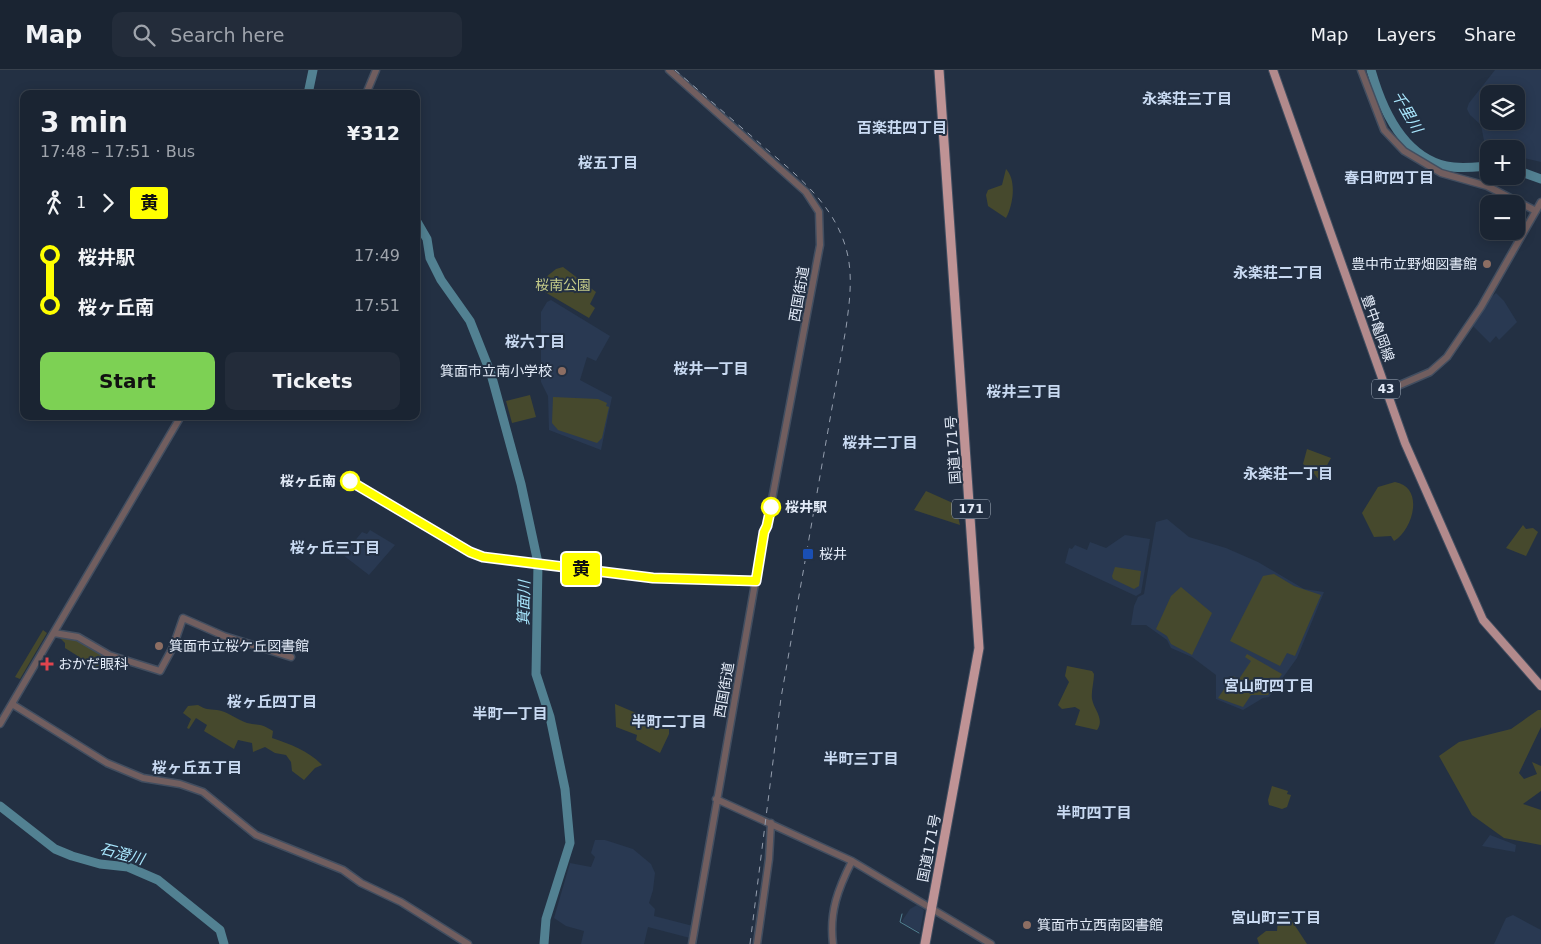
<!DOCTYPE html>
<html lang="en">
<head>
<meta charset="utf-8">
<style>
	body { margin:0; font-family:"DejaVu Sans","Noto Sans JP",sans-serif; background:#232c3a; color:#f1f3f6; height:100vh; display:flex; flex-direction:column; font-size:19px; white-space:nowrap }
	* { box-sizing:border-box; margin:0 }
	p { font-size:16px; color:#9fa4ac }
	.icon { flex:none; width:28px; height:28px; fill:none; stroke:currentColor; stroke-width:2; stroke-linecap:round; stroke-linejoin:round }
	.map { position:relative; flex:1; overflow:hidden }
	.panel { position:absolute; left:20px; top:20px; width:400px; height:330px; display:flex; flex-direction:column; background:#1a2432; border-radius:10px; box-shadow:0 2px 12px #0003,0 0 0 1px #38414d }
	.panel>* { flex:none }
	.badge { padding:0 10px; border-radius:4px; font-size:18px; line-height:32px }
	.buttons { position:absolute; left:1480px; top:15px; display:grid; gap:10px }
	.buttons a { display:grid; place-items:center; width:45px; height:45px; border-radius:10px; background:#1a2432; box-shadow:0 2px 12px #0003,0 0 0 1px #38414d; font-size:25px }
	.map>.badge { position:absolute; translate:-50% -50%; box-shadow:0 0 0 2px #fff }
	.legs { display:flex; align-items:center; gap:8px; height:55px; padding:0 20px; font-size:16px }
	.legs p { margin-inline-start:auto }
	.overview { display:flex; align-items:center; justify-content:space-between; height:85px; padding:0 20px }
	h1 { font-size:28px; font-weight:600; line-height:38px }
	.action { display:flex; gap:10px; margin-top:auto; padding:10px 20px }
	.action a { flex:1; height:58px; border-radius:10px; background:#7dd154; color:#111; font-size:20px; font-weight:600; line-height:58px; text-align:center }
	.action a+a { background:#232c3a; color:#f1f3f6 }
	ul { padding:0 20px; list-style:none }
	li { display:flex; align-items:center; gap:18px; height:50px; font-size:19px }
	li i { display:grid; place-items:center; width:8px; height:100%; margin:0 6px; background:currentColor }
	li i::after { content:''; width:12px; height:12px; margin:-6px; border:4px solid; border-radius:50%; background:#1a2432 }
	li p { margin-inline-start:auto }
	li:first-child i { background:linear-gradient(#0000 50%,currentColor 0) }
	li:last-child i { background:linear-gradient(currentColor 50%,#0000 0) }
	header { display:flex; align-items:center; gap:30px; box-sizing:border-box; height:70px; padding:0 25px; background:#1a2432; border-bottom:1px solid #38414d }
	header strong { font-size:24px }
	nav { display:flex; gap:28px; margin-inline-start:auto; font-size:18px }
	.search { width:350px; height:45px; background:#232c3a; display:flex; align-items:center; gap:12px; box-sizing:border-box; padding:0 18px; border-radius:10px; color:#9fa4ac; font-size:19px }
	.map>svg:first-child { display:block }
	.built { fill:#293952; fill-rule:evenodd }
	.green { fill:#46492d }
	.lines { fill:none; stroke-linecap:round; stroke-linejoin:round }
	.stream { stroke:#528192; stroke-width:1 }
	.river { stroke:#528192; stroke-width:9 }
	.tertiary-casing { stroke:#424e60; stroke-width:9 }
	.primary-casing { stroke:#424e60; stroke-width:10 }
	.trunk-casing { stroke:#424e60; stroke-width:11 }
	.tertiary { stroke:#715e5f; stroke-width:6 }
	.primary { stroke:#b28a8c; stroke-width:8 }
	.trunk { stroke:#bf9395; stroke-width:9 }
	.rail { stroke:#949eae; stroke-width:1; stroke-dasharray:6 6; stroke-linecap:butt }
	.line-1-casing { stroke:#fff; stroke-width:11 }
	.line-1 { stroke:#ff0; stroke-width:8 }
	.education-dot { fill:#8d6e63; stroke:#233043; stroke-width:2 }
	.stop-1-dot { fill:#fff; stroke:#ff0; stroke-width:2.5 }
	.transit-dot { fill:#1a4fb4; stroke:#233043; stroke-width:2 }
	.health-dot { fill:#e0444e; stroke:#233043; stroke-width:2 }
	.labels { text-anchor:middle; dominant-baseline:central; stroke-width:4; stroke-linejoin:round; paint-order:stroke }
	.shield { fill:#233043; stroke:#a9b3c2; stroke-width:1 }
	.shield-label { font-size:12px; font-weight:bold; fill:#e3ebf8 }
	.poi-label { font-size:14px; fill:#e3ebf8; stroke:#233043; text-anchor:start }
	.park-label { font-size:14px; fill:#c4cb89; stroke:#233043 }
	.street-label { font-size:14px; fill:#e3ebf8; stroke:#233043 }
	.stop-label { font-size:14px; font-weight:bold; fill:#e3ebf8; stroke:#233043; text-anchor:end }
	.neighbourhood-label { font-size:15px; font-weight:bold; fill:#c9daf2; stroke:#233043 }
	.water-label { font-size:15px; font-style:italic; fill:#a9e7fe; stroke:#233043 }
</style>
</head>
<body>
<header>
<strong>Map</strong>
<div class="search"><svg class="icon" aria-label="search" viewBox="0 0 24 24"><circle cx="10" cy="10" r="6"/><path d="M15 15l6 6"/></svg>Search here</div>
<nav><a>Map</a><a>Layers</a><a>Share</a></nav>
</header>
<div class="map">
<svg width="1541" height="874" viewBox="0 0 1541 874">
	<rect width="100%" height="100%" fill="#233043"/>
	<!-- built -->
	<path class="built" d="M1495,0H1541V92L1516,86V79H1489L1485,76L1481,55L1470,45L1467,39L1469,33ZM1489,24H1516V51H1489Z
		M1496,223L1504,231L1517,252L1499,270L1496,266L1490,273L1472,255L1488,230Z
		M551,230L610,266L596,291L587,287L580,310L612,327L601,380L549,360L548,326L541,312V242L547,232Z
		M1167,449L1189,467L1226,478L1258,492L1304,519L1324,522L1297,588L1269,627L1263,628L1243,640L1216,629V605L1192,587L1171,578L1167,570L1146,555H1131L1134,536L1138,527L1144,524L1156,452Z
		M370,460L395,475L369,505L343,485L362,462L367,464Z
		M1125,465L1150,469L1141,523L1136,526L1065,493L1069,478L1072,479L1075,475L1087,480L1090,472L1106,478Z
		M1490,765L1516,775L1515,782L1482,776Z
		M595,770H605L633,779L651,794L655,803L653,820L649,833L655,839L654,846L693,856L690,868L648,857L644,874H581L584,861L566,856L554,848L570,793L591,797L595,787L591,783Z
		M917,835L924,840L920,862L905,855L902,851L910,839Z
		M1513,845L1541,860V874H1494L1506,848Z"/>
	<!-- green -->
	<path class="green" d="M1006,99C1017,110 1013,136 1006,148L988,136L986,125L988,120L1002,115Z
		M563,197L596,222L590,234L595,238L589,248L538,218V209L541,211L556,199Z
		M530,325L536,347L512,353L506,331Z
		M553,327L598,329L607,333L606,336L609,337L602,368L597,373L558,360L552,353Z
		M1307,379L1331,388L1319,410L1312,401L1303,394Z
		M1395,412C1425,417 1413,460 1394,471L1391,466L1374,467L1362,443L1378,417Z
		M926,421L955,434L960,455L914,440Z
		M1523,455L1526,459L1533,458L1538,462L1526,486L1506,478Z
		M1115,497L1141,501L1139,516L1134,519L1113,509L1112,506Z
		M1274,504L1294,516L1321,525L1295,586L1287,583L1280,596L1230,571L1263,506Z
		M1181,517L1212,543L1192,585L1171,574L1167,566L1156,559L1171,526Z
		M43,560L47,563L20,609L15,607Z
		M58,566L80,571L106,586L97,598L65,578V573Z
		M1247,584L1282,604L1268,625H1251L1243,637L1218,628L1233,606L1239,609L1251,591L1245,587Z
		M1067,596L1092,601L1094,604C1094,612 1091,621 1092,629C1094,640 1105,649 1097,660L1075,655L1080,640L1075,637L1062,639L1058,635L1069,612L1065,606Z
		M615,634L669,657V664L660,683L636,670L637,665L616,657Z
		M198,635C206,640 208,639 217,640C227,641 237,650 247,653C259,656 260,653 273,661L272,668C290,674 309,681 322,695L315,698L304,710L292,701L291,692L286,685L275,683L265,677L253,682L252,673L238,670L234,679L204,661L207,655L196,648L189,659L187,658L191,649L183,643L188,636Z
		M1538,640H1541V657L1519,703L1524,709L1537,704L1532,692L1541,696V721L1523,734L1541,740V775L1504,768L1472,745L1439,686L1459,672L1511,659Z
		M1272,716L1288,721L1287,724L1291,725L1287,737L1282,739L1269,735L1268,730Z
		M1286,842L1307,874H1259L1257,868L1266,861H1277L1278,849L1283,848Z"/>
	<g class="lines">
		<!-- stream -->
		<path class="stream" d="M902,844L900,852L919,863"/>
		<!-- river -->
		<path class="river" d="M1371,0C1382,39 1403,86 1446,96C1460,99 1475,97 1489,96
			M308,24L313,0
			M1516,100L1541,109
			M416,150L427,169L430,188L441,210L470,251L491,304L521,414L538,493L536,604L550,647L565,719L570,773L546,849L544,874
			M0,736L55,779L72,786L100,794L128,797L158,810L220,860L224,874"/>
		<defs>
			<path id="tertiary" d="M669,0L806,122L819,142L820,175L767,456L764,462L692,874
				M1361,0L1384,60L1404,81L1441,103L1487,116L1536,141
				M366,24L376,0
				M1386,321L1430,302L1447,287L1481,237L1541,132
				M54,563L78,567L109,585L160,601L173,577L183,548L224,566L291,587
				M12,634L107,693L143,708L180,714L203,722L256,765L343,800L361,813L401,832L468,874
				M0,654L181,346
				M716,729L852,791L991,874
				M757,874L769,789L771,753
				M833,874C829,842 838,819 852,791"/>
			<path id="primary" d="M1273,0L1405,373L1483,550L1541,616"/>
			<path id="trunk" d="M925,874L979,578L939,0"/>
		</defs>
		<!-- tertiary casing -->
		<use href="#tertiary" class="tertiary-casing"/>
		<!-- primary casing -->
		<use href="#primary" class="primary-casing"/>
		<!-- trunk casing -->
		<use href="#trunk" class="trunk-casing"/>
		<!-- tertiary -->
		<use href="#tertiary" class="tertiary"/>
		<!-- primary -->
		<use href="#primary" class="primary"/>
		<!-- trunk -->
		<use href="#trunk" class="trunk"/>
		<!-- rail -->
		<path class="rail" d="M675,0C702,23 729,47 756,70C789,99 829,128 844,172C854,200 850,229 846,258L781,628L750,874"/>
	</g>
	<g class="lines">
		<defs>
			<path id="line-1" d="M350,411L470,482L483,487L653,508L756,511L764,462L767,456L771,437"/>
		</defs>
		<!-- line-1 casing -->
		<use href="#line-1" class="line-1-casing"/>
		<!-- line-1 -->
		<use href="#line-1" class="line-1"/>
	</g>
	<!-- markers -->
	<g class="education-dot">
		<circle cx="1487" cy="194" r="5"/>
		<circle cx="562" cy="301" r="5"/>
		<circle cx="159" cy="576" r="5"/>
		<circle cx="1027" cy="855" r="5"/>
	</g>
	<g class="stop-1-dot">
		<circle cx="350" cy="411" r="9"/>
		<circle cx="771" cy="437" r="9"/>
	</g>
	<rect class="transit-dot" x="802" y="478" width="12" height="12" rx="2.5"/>
	<path class="health-dot" d="M44.5 586.5h5v5h5v5h-5v5h-5v-5h-5v-5h5z"/>
	<g class="labels">
		<!-- shield labels -->
		<g class="shield">
			<rect x="1372" y="309.5" width="28" height="19" rx="4"/>
			<rect x="952" y="429.5" width="38" height="19" rx="4"/>
		</g>
		<g class="shield-label">
			<text x="1386" y="319">43</text>
			<text x="971" y="439">171</text>
		</g>
		<!-- poi labels -->
		<g class="poi-label">
			<text x="1477" y="194" text-anchor="end">豊中市立野畑図書館</text>
			<text x="552" y="301" text-anchor="end">箕面市立南小学校</text>
			<text x="819" y="484">桜井</text>
			<text x="169" y="576">箕面市立桜ケ丘図書館</text>
			<text x="58" y="594">おかだ眼科</text>
			<text x="1037" y="855">箕面市立西南図書館</text>
		</g>
		<!-- park labels -->
		<g class="park-label">
			<text x="563" y="215">桜南公園</text>
		</g>
		<!-- street labels -->
		<g class="street-label">
			<text transform="translate(799 224) rotate(-80)">西国街道</text>
			<text transform="translate(1378 258) rotate(70)">豊中亀岡線</text>
			<text transform="translate(953 380) rotate(-94)">国道171号</text>
			<text transform="translate(724 620) rotate(-80)">西国街道</text>
			<text transform="translate(929 778) rotate(-79)">国道171号</text>
		</g>
		<!-- stop labels -->
		<g class="stop-label">
			<text x="336" y="411">桜ヶ丘南</text>
			<text x="785" y="437" text-anchor="start">桜井駅</text>
		</g>
		<!-- neighbourhood labels -->
		<g class="neighbourhood-label">
			<text x="1187" y="29">永楽荘三丁目</text>
			<text x="902" y="58">百楽荘四丁目</text>
			<text x="608" y="93">桜五丁目</text>
			<text x="1389" y="108">春日町四丁目</text>
			<text x="1278" y="203">永楽荘二丁目</text>
			<text x="535" y="272">桜六丁目</text>
			<text x="711" y="299">桜井一丁目</text>
			<text x="1024" y="322">桜井三丁目</text>
			<text x="880" y="373">桜井二丁目</text>
			<text x="1288" y="404">永楽荘一丁目</text>
			<text x="335" y="478">桜ヶ丘三丁目</text>
			<text x="1269" y="616">宮山町四丁目</text>
			<text x="272" y="632">桜ヶ丘四丁目</text>
			<text x="510" y="644">半町一丁目</text>
			<text x="669" y="652">半町二丁目</text>
			<text x="861" y="689">半町三丁目</text>
			<text x="197" y="698">桜ヶ丘五丁目</text>
			<text x="1094" y="743">半町四丁目</text>
			<text x="1276" y="848">宮山町三丁目</text>
		</g>
		<!-- water labels -->
		<g class="water-label">
			<text transform="translate(1407 42) rotate(60)">千里川</text>
			<text transform="translate(524 533) rotate(-89)">箕面川</text>
			<text transform="translate(122 784) rotate(15)">石澄川</text>
		</g>
	</g>
</svg>
<div class="buttons">
<a><svg class="icon" aria-label="layers" viewBox="0 0 24 24"><path d="M12 4l9 5-9 5-9-5zM3 14l9 5 9-5"/></svg></a>
<a>+</a>
<a>−</a>
</div>
<b class="badge" style="left:581px;top:499px;background:#ff0;color:#111">黄</b>
<section class="panel">
<div class="overview"><div><h1>3 min</h1><p>17:48 – 17:51 · Bus</p></div><b>¥312</b></div>
<div class="legs"><svg class="icon" aria-label="walk" viewBox="0 0 24 24"><circle cx="13" cy="4" r="2"/><path d="M13 8l-2 6 4 7M11 14l-3 7M7 12l3-4h3l4 4"/></svg>1<svg class="icon" aria-label="forward" viewBox="0 0 24 24"><path d="M9 5l7 7-7 7"/></svg><b class="badge" style="background:#ff0;color:#111">黄</b></div>
<ul>
<li><i style="color:#ff0"></i><b>桜井駅</b><p>17:49</p></li>
<li><i style="color:#ff0"></i><b>桜ヶ丘南</b><p>17:51</p></li>
</ul>
<div class="action"><a>Start</a><a>Tickets</a></div>
</section>
</div>
</body>
</html>
